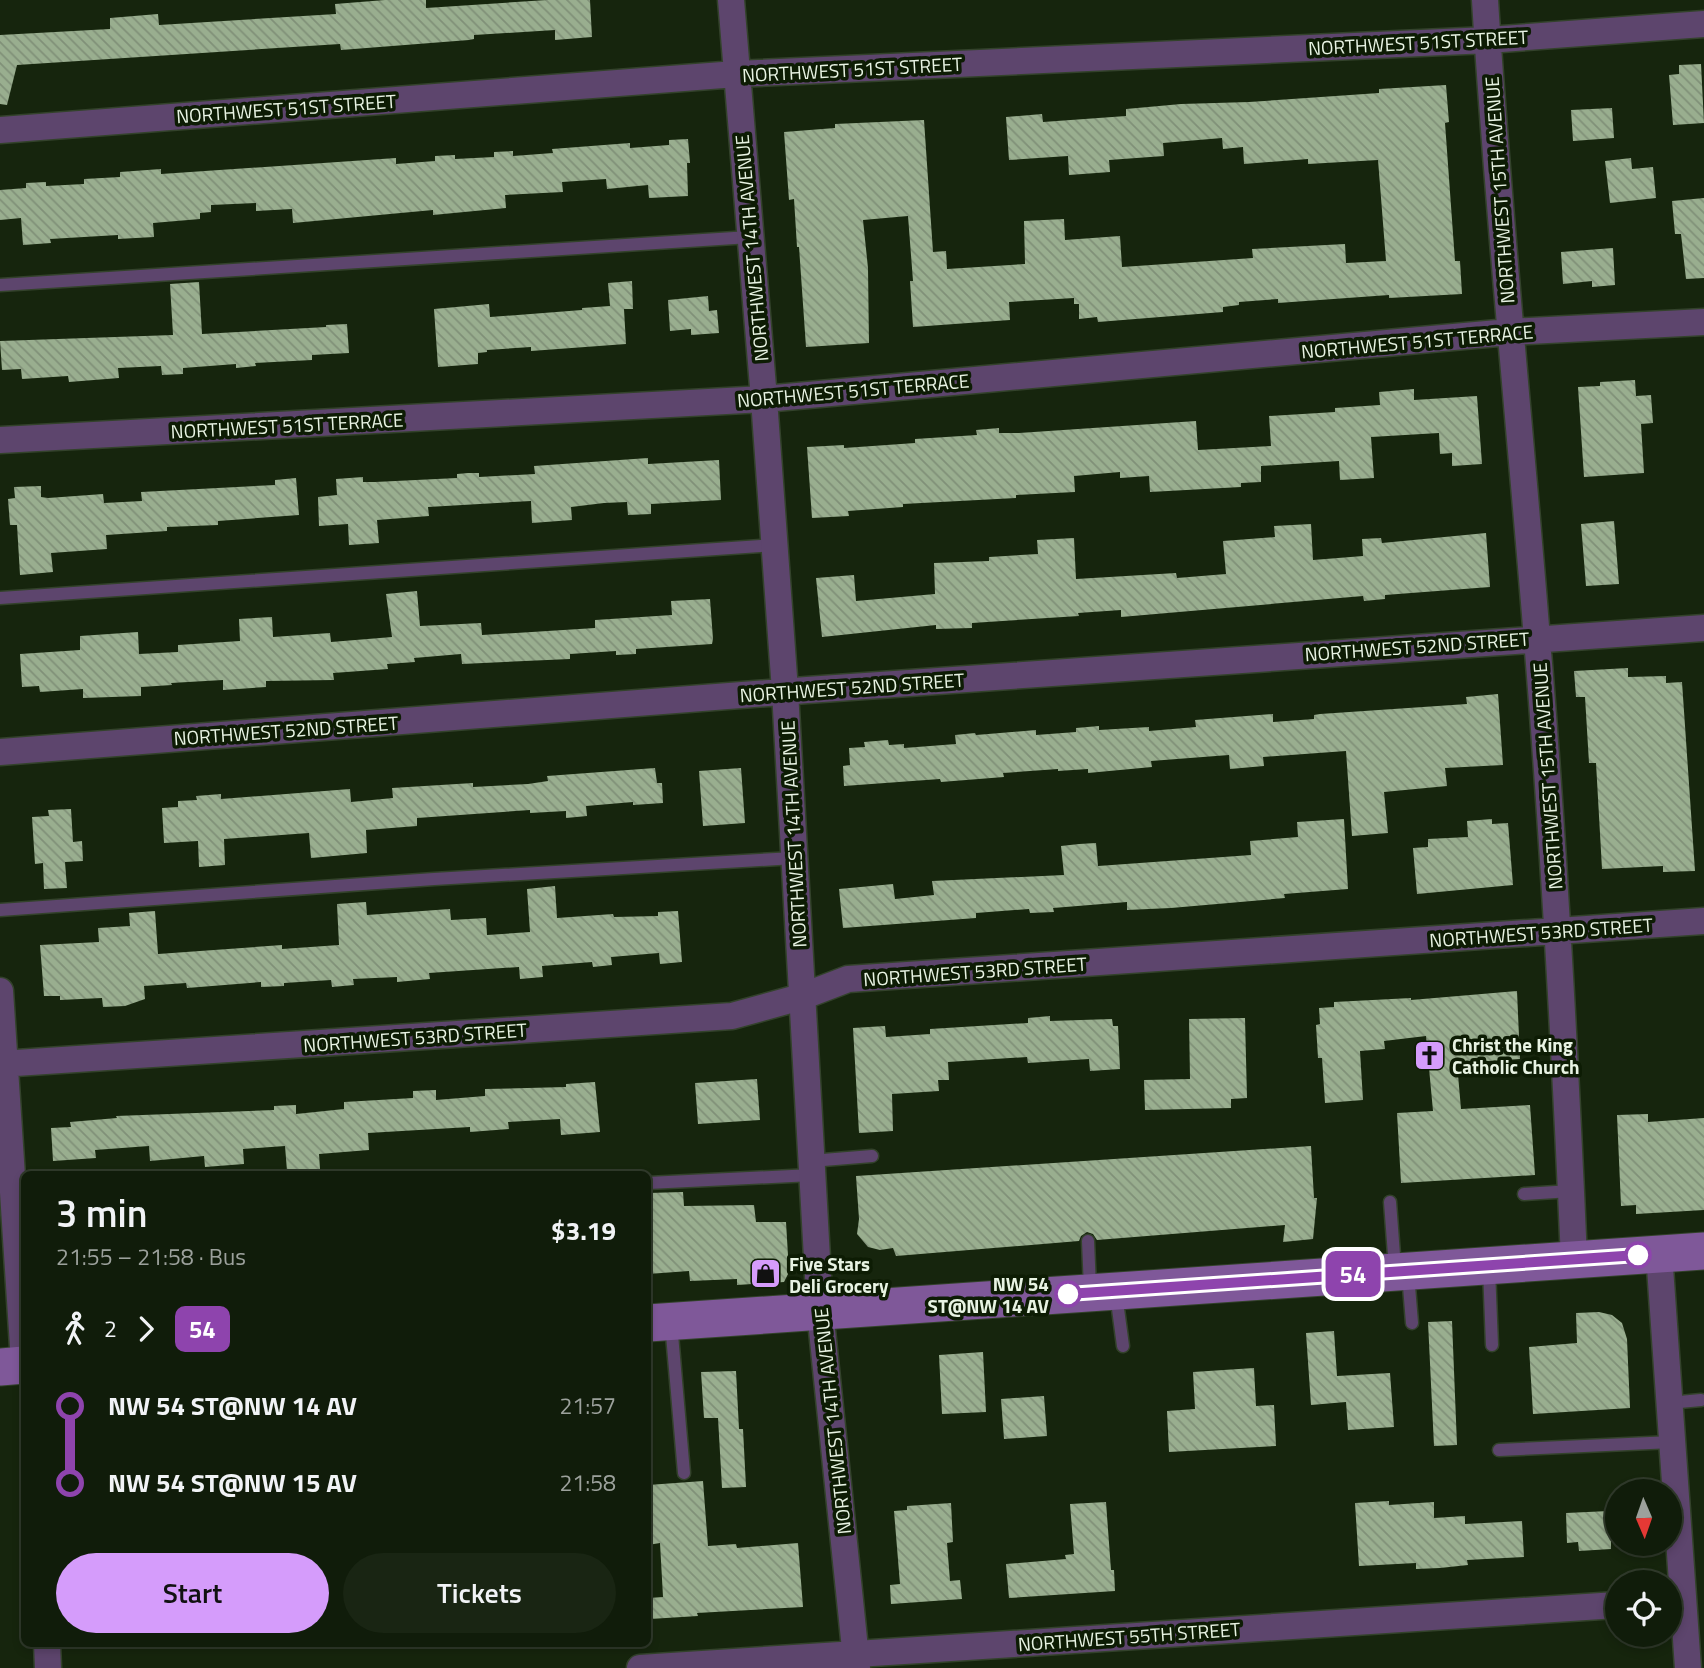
<!DOCTYPE html>
<html lang="en">
<head>
<meta charset="utf-8">
<style>
	body { margin:0; font-family:"Titillium Web",sans-serif; background:#192513; color:#f1f3f6; height:100vh; display:flex; flex-direction:column; font-size:26px; white-space:nowrap }
	* { box-sizing:border-box; margin:0 }
	p { font-size:23px; color:#9ca19c }
	.icon { flex:none; width:38px; height:38px; fill:none; stroke:currentColor; stroke-width:2; stroke-linecap:round; stroke-linejoin:round }
	.map { position:relative; flex:1; overflow:hidden }
	.details { position:absolute; left:21px; top:1171px; width:630px; height:476px; display:flex; flex-direction:column; background:#101c0a; border-radius:10px; box-shadow:0 4px 10px #0003,0 0 0 2px #303a2b }
	.details>* { flex:none }
	.badge { padding:0 14px; border-radius:10px; font-size:24px; line-height:46px }
	.needle { width:46px; rotate:178deg }
	.controls { position:absolute; left:1605px; top:1479px; display:grid; gap:14px }
	.controls a { display:grid; place-items:center; width:77px; height:77px; border-radius:50%; background:#101c0a; box-shadow:0 4px 10px #0003,0 0 0 2px #303a2b; font-size:35px }
	.map>.badge { position:absolute; translate:-50% -50%; box-shadow:0 0 0 4px #fff }
	.legs { display:flex; align-items:center; gap:10px; height:77px; padding:0 35px; font-size:23px }
	.legs p { margin-inline-start:auto }
	.overview { display:flex; align-items:center; justify-content:space-between; height:119px; padding:0 35px }
	h1 { font-size:38px; font-weight:600; line-height:52px }
	.action { display:flex; gap:14px; margin-top:auto; padding:14px 35px }
	.action a { flex:1; height:80px; border-radius:42px; background:#d59cfb; color:#111; font-size:28px; font-weight:600; line-height:80px; text-align:center }
	.action a+a { background:#192513; color:#f1f3f6 }
	ul { padding:0 35px; list-style:none }
	li { display:flex; align-items:center; gap:24px; height:77px; font-size:26px }
	li i { display:grid; place-items:center; width:10px; height:100%; margin:0 9px; background:currentColor }
	li i::after { content:''; width:18px; height:18px; margin:-9px; border:5px solid; border-radius:50%; background:#101c0a }
	li p { margin-inline-start:auto }
	li:first-child i { background:linear-gradient(#0000 50%,currentColor 0) }
	li:last-child i { background:linear-gradient(currentColor 50%,#0000 0) }
	.map>svg:first-child { display:block }
	.building { fill:url(#building-back-hatch) }
	.lines { fill:none; stroke-linecap:round; stroke-linejoin:round }
	.lane-casing { stroke:#33422b; stroke-width:15 }
	.street-casing { stroke:#33422b; stroke-width:29 }
	.secondary-casing { stroke:#33422b; stroke-width:39 }
	.lane { stroke:#5d456d; stroke-width:12 }
	.street { stroke:#5d456d; stroke-width:26 }
	.secondary { stroke:#7f5899; stroke-width:37 }
	.line-1-casing { stroke:#fff; stroke-width:16 }
	.line-1 { stroke:#8e44ad; stroke-width:10 }
	.stop-1-dot { fill:#fff; stroke:#8e44ad; stroke-width:3.5 }
	.labels { text-anchor:middle; dominant-baseline:central; stroke-width:7; stroke-linejoin:round; paint-order:stroke }
	.street-label { font-size:19px; fill:#e8f3e3; stroke:#0d1c04 }
	.poi-label { font-size:19px; font-weight:bold; fill:#e8f3e3; stroke:#0d1c04; text-anchor:start }
	.stop-label { font-size:19px; font-weight:bold; fill:#e8f3e3; stroke:#0d1c04; text-anchor:end }
</style>
</head>
<body>
<div class="map">
<svg width="1704" height="1668" viewBox="0 0 1704 1668">
	<defs>
		<pattern id="building-back-hatch" width="6" height="6" patternUnits="userSpaceOnUse" patternTransform="scale(1.75)"><rect width="6" height="6" fill="#99ae8f"/><path d="M-1 5l2 2M0 0l6 6M5-1l2 2" fill="none" stroke="#809078"/></pattern>
	</defs>
	<rect width="100%" height="100%" fill="#16250d"/>
	<!-- building -->
	<path class="building" d="M385,0H426V8L547,0H590L592,37L555,40V30L474,35V39L469,40L341,50L340,44L17,65L7,105L0,104V35L110,29V18L158,14L159,25L336,14L335,4Z
		M1701,64L1704,123L1673,125L1669,75L1679,74V65Z
		M1446,85L1449,122L1445,123L1455,261H1460L1462,294L1389,298V295L1278,303V299L1239,302V305L1223,307V312L1098,322L1097,317L1079,319V304H1074V298L1009,302L1010,320L913,327L910,281H913L908,216L863,220L868,268L869,343L806,347L799,247H797L794,199L789,200L784,132L835,128V124L924,120L933,252L946,251L947,269L1025,264L1024,221L1064,219L1065,240L1120,236L1122,267L1253,258L1252,249L1345,244L1346,263L1386,261L1378,160L1308,164V159L1244,164L1243,147L1223,149L1222,138L1163,143L1164,156L1109,160L1110,172L1069,175L1068,156L1009,160L1006,117L1042,114L1043,122L1126,116V109L1181,104L1249,102L1379,93V89Z
		M1612,108L1614,138L1573,141L1571,110Z
		M688,139L690,163H687L688,196L649,198L648,185L607,189L606,179L562,182L563,192L505,195L506,208L433,215V210L293,223L292,209L256,211V203L211,205V212L200,213V219L153,223L154,237L118,239V235L50,239L51,243L23,245L21,218L0,220V190L26,188V183L46,182V186L84,184V179L120,177V172L161,169V174L396,158V164L435,161V156L455,155V159L494,157V152L513,151V156L553,153L552,149L630,143V148L669,145V140Z
		M1631,158L1632,169L1653,167L1656,198L1610,203L1605,161Z
		M1704,198V278L1686,279L1681,234H1675L1672,201Z
		M1613,248L1615,285L1592,287V281L1563,284L1561,252Z
		M632,281L633,309H624L626,344L531,351V347L487,350V352L478,353V364L438,367L434,309L489,304L490,317L582,310V308L610,306L608,283Z
		M199,282L202,334L326,327V325L347,324L349,353L312,355V360L255,363L256,366L236,368V364L183,368V374L162,375L161,366L118,368L119,378L69,382L68,376L22,379L21,369L2,370L0,341L173,335L170,284Z
		M708,296L709,311L717,310L719,333L691,335V329L670,331L668,300Z
		M1635,380L1636,396L1651,395L1653,423L1641,424L1644,473L1584,477L1578,387L1600,386V382Z
		M1414,389V400L1477,396L1482,464L1452,466V453L1440,454L1439,433L1371,437L1374,478L1340,480L1339,461L1261,466V482L1241,483V487L1150,492L1149,476L1120,478V472L1074,476L1075,492L1016,495V498L903,504V507L848,511L849,516L812,518L807,447L844,445V448L915,443V439L977,435L976,430L999,428V433H1019L1196,421L1198,450L1271,446L1269,416L1335,412V408L1380,405L1379,392Z
		M648,458V464L719,460L721,500L651,504V514L628,515L627,502L604,503L571,507L572,520L532,523L531,501L428,507L429,516L377,520L379,543L349,545L348,524L319,526L318,497L337,495L336,479L363,477V482H375L457,478V474L468,473H479V477L535,474L534,466Z
		M296,478L299,515L218,521V525L167,527V531L106,535L107,549L51,553L53,572L20,575L17,525H10L8,499L15,498L14,487L41,486V497L48,498L103,494L104,503L142,501L141,492L275,485V480Z
		M1614,521L1619,584L1586,586L1581,524Z
		M1311,524L1313,560L1363,556L1362,539L1381,538L1382,543L1486,533L1490,587L1385,595V599L1364,601L1363,596L1121,617V610L1078,613L1079,616L972,623V628L936,629V625L822,637L816,578L854,575L856,601L935,594L934,563L989,561V557L1038,554L1037,540L1074,538L1076,579L1176,573L1177,578L1226,574L1223,541L1275,537L1274,526Z
		M417,591L420,626L481,623L482,635L595,628V620L672,615L671,601L710,599L713,639L712,644L636,649V654L616,655V651L570,654V659L462,664L461,654L414,658L415,662L387,664L388,669L333,673L334,680L266,681V687L223,690V680L171,683L172,685L141,687V696L83,698V689L40,692L39,686L22,687L20,654L80,650V636L138,632L139,654L178,652V645L240,641L239,619L272,617L273,637L330,633L331,642L392,637L386,594Z
		M1628,668V677L1666,676V683L1682,682L1695,871L1663,872V866L1602,869L1596,763H1589L1585,697H1576L1574,671Z
		M1498,694L1503,765L1445,768L1447,786L1384,792L1388,833L1352,836L1346,751L1263,757L1264,766L1230,769L1229,755L1151,761L1152,767L1088,773V769L1058,771V769L1003,773L1004,777L941,782L940,779L844,786L843,766L850,765L849,748L865,747L864,742L888,740L889,745L904,744V748L956,744L955,735L975,733L976,735L1036,730V735L1076,732V728L1099,726V730L1149,727V731L1196,727L1195,720L1273,714V722L1314,719V715L1320,714L1467,704L1466,697Z
		M655,768L657,783H662L663,803L633,805V802L586,806L587,816L566,818V811L530,813V810L417,818V826L366,830L367,853L311,858L309,833L224,839L225,865L199,867L198,841L164,843L162,808L178,807V801L197,800L196,796L221,794V799L350,789L351,802L393,798L392,788L473,783V787L528,784L548,781L547,776Z
		M741,768L745,823L703,826L699,771Z
		M71,809L73,842L82,841L83,861L65,862L67,888L44,889L43,863L35,864L32,817L49,816L48,810Z
		M1344,819L1348,889L1284,894L1285,898L1171,908L1127,910V902L1053,908L1054,912L1030,913L1029,909L976,913V918L843,928L839,889L893,884L895,899L934,895L932,881L1064,875L1061,846L1079,844L1096,843L1098,866L1251,855L1250,841L1298,837L1297,822Z
		M1492,819V824L1508,823L1513,885L1417,894L1413,848L1428,847V839L1468,837L1467,821Z
		M555,886L557,918L613,914L614,917L658,916V912L678,911L682,962L660,964L659,953L611,957L612,965L593,967L592,962L542,966L543,977L520,979L519,967L429,973L430,979L397,982V977L353,979L354,985L332,987L331,980L284,983V986L261,987V982L187,988L186,983L144,986L145,999L125,1006L103,1007L102,998L60,1000V996H44L40,945L99,942L98,928L130,926L129,913L155,911L158,954L282,945V949L339,945L337,904L366,902L367,915L450,909L451,920L486,918L487,935L530,932L527,889Z
		M1517,991L1520,1059L1457,1063L1461,1109L1530,1105L1535,1175L1401,1183L1397,1113L1433,1111L1426,1036L1384,1041L1385,1049L1360,1051L1363,1100L1325,1103L1322,1058H1318L1316,1025L1320,1024L1319,1008L1334,1007V1002L1411,998V1000Z
		M1050,1016V1021L1112,1019L1113,1026H1118L1120,1069L1090,1071L1089,1059L1028,1063L1027,1057L948,1062L949,1080H938L939,1091L892,1094L893,1131L859,1133L853,1028L885,1026L886,1037L930,1034V1029L1028,1023V1018Z
		M1245,1018L1247,1098L1231,1099V1108L1145,1110L1144,1080L1190,1079L1189,1019Z
		M757,1079L760,1120L698,1124L695,1083Z
		M595,1082L600,1132L561,1135L560,1119L508,1122L509,1129L470,1132V1127L368,1133L369,1150L319,1154L320,1169L287,1171L285,1146L243,1149L244,1164L205,1167L204,1156L150,1161L149,1146L95,1150L96,1158L53,1161L51,1128L71,1127L70,1122L117,1118L116,1116L274,1110V1106L296,1105V1114L344,1109V1102L413,1098V1091L436,1090V1100L485,1096V1089L566,1087V1084Z
		M1648,1114V1122L1704,1118V1210L1636,1214V1205L1621,1206L1617,1115Z
		M1311,1146L1314,1198H1317L1313,1239L1283,1242L1285,1225L1097,1240L1093,1234L1087,1232L1081,1236L1079,1241L896,1256L893,1248L880,1250L868,1247L857,1234L859,1219L856,1176Z
		M683,1192L684,1206L754,1205L756,1222H786L789,1272L784,1282L737,1285V1279L690,1281L689,1271L648,1274V1193Z
		M1599,1312L1612,1315L1622,1323L1627,1339L1630,1408L1533,1414L1529,1347L1577,1343L1576,1313Z
		M1452,1321L1457,1445L1434,1446L1428,1322Z
		M1334,1331L1337,1376L1390,1373L1394,1427L1348,1430L1346,1402L1311,1405L1306,1333Z
		M983,1352L986,1412L942,1414L939,1355Z
		M1254,1368L1256,1406L1274,1405L1276,1446L1169,1452L1167,1411L1195,1409L1193,1372Z
		M736,1371L739,1429H743L746,1487L722,1488L718,1418H704L701,1372Z
		M1044,1396L1047,1436L1004,1439L1001,1399Z
		M703,1481L708,1546L736,1544L737,1548L798,1543L803,1607L697,1613L698,1616L650,1619L649,1598L663,1597L660,1543L648,1545V1485Z
		M1389,1501V1505L1434,1502V1518L1465,1516V1524L1522,1521L1524,1557L1467,1560L1468,1565L1440,1568L1416,1569V1563L1359,1566L1355,1503Z
		M1106,1502L1111,1570H1114L1115,1591L1009,1598L1006,1564L1066,1559L1065,1555L1074,1554L1070,1504Z
		M951,1503L953,1542L947,1543L950,1581L960,1580L962,1599L891,1604L890,1585L900,1584L894,1511L907,1510V1506Z
		M1609,1511L1610,1518H1617V1539L1611,1540V1549L1579,1551L1578,1542L1567,1543L1566,1513Z"/>
	<g class="lines">
		<defs>
			<path id="lane" d="M0,285L750,237
				M0,598L775,545
				M0,910L434,879L794,858
				M811,1161L872,1156
				M648,1183L812,1175
				M1524,1194L1571,1191
				M1390,1202L1395,1268
				M1088,1241L1090,1288
				M1489,1269L1492,1345
				M1408,1274L1412,1323
				M1116,1294L1123,1346
				M671,1323L684,1473
				M1669,1403L1701,1400
				M1499,1450L1672,1442"/>
			<path id="street" d="M731,0L764,399L785,691L820,1311L857,1668
				M1485,0C1498,213 1520,426 1537,639C1554,845 1565,1052 1574,1259
				M0,130L736,74L1488,40L1704,24
				M0,440L764,399L1509,332L1704,322
				M0,752L807,690L1704,628
				M0,991L24,1362
				M0,1064L732,1016L801,997L848,979L1704,921
				M1659,1253L1688,1668
				M47,1643L48,1668
				M640,1668L1617,1605"/>
			<path id="secondary" d="M648,1323L1704,1251
				M0,1367L24,1365"/>
		</defs>
		<!-- lane casing -->
		<use href="#lane" class="lane-casing"/>
		<!-- street casing -->
		<use href="#street" class="street-casing"/>
		<!-- secondary casing -->
		<use href="#secondary" class="secondary-casing"/>
		<!-- lane -->
		<use href="#lane" class="lane"/>
		<!-- street -->
		<use href="#street" class="street"/>
		<!-- secondary -->
		<use href="#secondary" class="secondary"/>
	</g>
	<g class="lines">
		<defs>
			<path id="line-1" d="M1068,1294L1638,1255"/>
		</defs>
		<!-- line-1 casing -->
		<use href="#line-1" class="line-1-casing"/>
		<!-- line-1 -->
		<use href="#line-1" class="line-1"/>
	</g>
	<!-- icons -->
	<defs>
		<symbol id="church-square" viewBox="-11 -11 22 22"><rect x="-9" y="-9" width="18" height="18" rx="4" fill="#d59cfb" stroke="#0d1c04"/><path d="M-1.2-6h2.4v3.5h3.3v2.4h-3.3V6h-2.4V-.1h-3.3v-2.4h3.3Z" fill="#111"/></symbol>
		<symbol id="shop-square" viewBox="-11 -11 22 22"><rect x="-9" y="-9" width="18" height="18" rx="4" fill="#d59cfb" stroke="#0d1c04"/><path d="M-5-2.5h2.3a2.7 3.5 0 0 1 5.4 0H5L5.5 6h-11ZM-1.5-2.5h3a1.5 2.3 0 0 0-3 0Z" fill="#111"/></symbol>
	</defs>
	<g fill-rule="evenodd">
		<use href="#church-square" x="1412" y="1038" width="35" height="35"/>
		<use href="#shop-square" x="748" y="1256" width="35" height="35"/>
	</g>
	<!-- markers -->
	<g class="stop-1-dot">
		<circle cx="1638" cy="1255" r="12"/>
		<circle cx="1068" cy="1294" r="12"/>
	</g>
	<g class="labels">
		<!-- street labels -->
		<g class="street-label">
			<text transform="translate(1418 42) rotate(-3)">NORTHWEST 51ST STREET</text>
			<text transform="translate(852 69) rotate(-3)">NORTHWEST 51ST STREET</text>
			<text transform="translate(286 108) rotate(-4)">NORTHWEST 51ST STREET</text>
			<text transform="translate(1499 190) rotate(-94)">NORTHWEST 15TH AVENUE</text>
			<text transform="translate(751 248) rotate(-95)">NORTHWEST 14TH AVENUE</text>
			<text transform="translate(1417 341) rotate(-5)">NORTHWEST 51ST TERRACE</text>
			<text transform="translate(853 390) rotate(-5)">NORTHWEST 51ST TERRACE</text>
			<text transform="translate(287 425) rotate(-3)">NORTHWEST 51ST TERRACE</text>
			<text transform="translate(1417 646) rotate(-4)">NORTHWEST 52ND STREET</text>
			<text transform="translate(852 687) rotate(-4)">NORTHWEST 52ND STREET</text>
			<text transform="translate(286 730) rotate(-4)">NORTHWEST 52ND STREET</text>
			<text transform="translate(1547 776) rotate(-94)">NORTHWEST 15TH AVENUE</text>
			<text transform="translate(793 834) rotate(-93)">NORTHWEST 14TH AVENUE</text>
			<text transform="translate(1541 932) rotate(-4)">NORTHWEST 53RD STREET</text>
			<text transform="translate(975 971) rotate(-4)">NORTHWEST 53RD STREET</text>
			<text transform="translate(415 1037) rotate(-4)">NORTHWEST 53RD STREET</text>
			<text transform="translate(832 1421) rotate(-96)">NORTHWEST 14TH AVENUE</text>
			<text transform="translate(1129 1636) rotate(-4)">NORTHWEST 55TH STREET</text>
		</g>
		<!-- poi labels -->
		<g class="poi-label">
			<text x="1452" y="1044">Christ the King<tspan x="1452" dy="22">Catholic Church</tspan></text>
			<text x="789" y="1263">Five Stars<tspan x="789" dy="22">Deli Grocery</tspan></text>
		</g>
		<!-- stop labels -->
		<g class="stop-label">
			<text x="1049" y="1283">NW 54<tspan x="1049" dy="22">ST@NW 14 AV</tspan></text>
		</g>
	</g>
</svg>
<div class="controls">
<a><svg class="needle" viewBox="-14 -14 28 28"><path d="M0-13l5 13h-10z" fill="#e53935"/><path d="M0 13l5-13h-10z" fill="#9ca19c"/></svg></a>
<a><svg class="icon" aria-label="locate" viewBox="0 0 24 24"><circle cx="12" cy="12" r="6"/><path d="M12 2v4M12 18v4M2 12h4M18 12h4"/></svg></a>
</div>
<b class="badge" style="left:1353px;top:1274px;background:#8e44ad;color:#fff">54</b>
<section class="details">
<div class="overview"><div><h1>3 min</h1><p>21:55 – 21:58 · Bus</p></div><b>$3.19</b></div>
<div class="legs"><svg class="icon" aria-label="walk" viewBox="0 0 24 24"><circle cx="13" cy="4" r="2"/><path d="M13 8l-2 6 4 7M11 14l-3 7M7 12l3-4h3l4 4"/></svg>2<svg class="icon" aria-label="forward" viewBox="0 0 24 24"><path d="M9 5l7 7-7 7"/></svg><b class="badge" style="background:#8e44ad;color:#fff">54</b></div>
<ul>
<li><i style="color:#8e44ad"></i><b>NW 54 ST@NW 14 AV</b><p>21:57</p></li>
<li><i style="color:#8e44ad"></i><b>NW 54 ST@NW 15 AV</b><p>21:58</p></li>
</ul>
<div class="action"><a>Start</a><a>Tickets</a></div>
</section>
</div>
</body>
</html>
